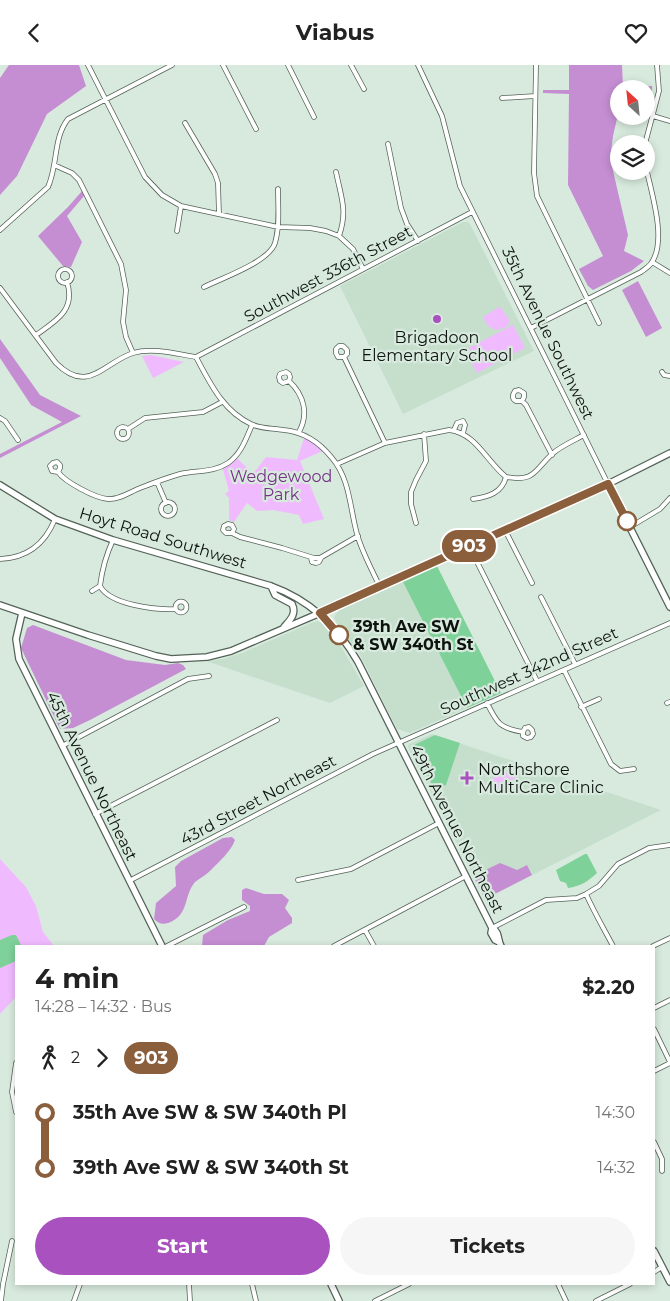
<!DOCTYPE html>
<html lang="en">
<head>
<meta charset="utf-8">
<style>
	body { margin:0; font-family:Montserrat,sans-serif; background:#f6f6f6; color:#222; height:100vh; display:flex; flex-direction:column; font-size:19px; white-space:nowrap }
	* { box-sizing:border-box; margin:0 }
	p { font-size:16px; color:#767676 }
	.icon { flex:none; width:28px; height:28px; fill:none; stroke:currentColor; stroke-width:2; stroke-linecap:round; stroke-linejoin:round }
	.map { position:relative; flex:1; overflow:hidden }
	.drawer { position:absolute; left:15px; top:880px; width:640px; height:340px; display:flex; flex-direction:column; background:#fff; border-radius:0px; box-shadow:0 2px 8px #0003 }
	.drawer>* { flex:none }
	.badge { padding:0 10px; border-radius:16px; font-size:18px; line-height:32px }
	.needle { width:32px; rotate:333deg }
	.tools { position:absolute; left:610px; top:15px; display:grid; gap:10px }
	.tools a { display:grid; place-items:center; width:45px; height:45px; border-radius:50%; background:#fff; box-shadow:0 2px 8px #0003; font-size:25px }
	.map>.badge { position:absolute; translate:-50% -50%; box-shadow:0 0 0 2px #fff }
	.legs { display:flex; align-items:center; gap:8px; height:55px; padding:0 20px; font-size:16px }
	.legs p { margin-inline-start:auto }
	.headline { display:flex; align-items:center; justify-content:space-between; height:85px; padding:0 20px }
	h1 { font-size:28px; font-weight:700; line-height:38px }
	.cta { display:flex; gap:10px; margin-top:auto; padding:10px 20px }
	.cta a { flex:1; height:58px; border-radius:30px; background:#a952bf; color:#fff; font-size:20px; font-weight:700; line-height:58px; text-align:center }
	.cta a+a { background:#f6f6f6; color:#222 }
	ul { padding:0 20px; list-style:none }
	li { display:flex; align-items:center; gap:18px; height:55px; font-size:19px }
	li i { display:grid; place-items:center; width:8px; height:100%; margin:0 6px; background:currentColor }
	li i::after { content:''; width:12px; height:12px; margin:-6px; border:4px solid; border-radius:50%; background:#fff }
	li p { margin-inline-start:auto }
	li:first-child i { background:linear-gradient(#0000 50%,currentColor 0) }
	li:last-child i { background:linear-gradient(currentColor 50%,#0000 0) }
	header { display:flex; justify-content:space-between; align-items:center; height:65px; padding:0 20px; background:#fff; font-size:22px; font-weight:700 }
	.map>svg:first-child { display:block }
	.built { fill:#c6dfcd }
	.green { fill:#f0bbfe }
	.forest { fill:#c58ed3 }
	.water { fill:#7ed199 }
	.lines { fill:none; stroke-linecap:round; stroke-linejoin:round }
	.street-casing { stroke:#536257; stroke-width:5.5 }
	.secondary-casing { stroke:#536257; stroke-width:8 }
	.street { stroke:#fff; stroke-width:4 }
	.secondary { stroke:#fff; stroke-width:5.5 }
	.line-1-casing { stroke:#fff; stroke-width:11 }
	.line-1 { stroke:#8b5e3c; stroke-width:8 }
	.poi-dot { fill:#a952bf; stroke:#d8eadd; stroke-width:2 }
	.stop-1-dot { fill:#fff; stroke:#8b5e3c; stroke-width:2.5 }
	.labels { text-anchor:middle; dominant-baseline:central; stroke-width:4.5; stroke-linejoin:round; paint-order:stroke }
	.street-label { font-size:16px; fill:#0d130f; stroke:#d8eadd }
	.poi-label { font-size:16px; fill:#0d130f; stroke:#d8eadd }
	.park-label { font-size:16px; fill:#743285; stroke:#d8eadd }
	.stop-label { font-size:16px; font-weight:bold; fill:#0d130f; stroke:#d8eadd; text-anchor:start }
</style>
</head>
<body>
<header><svg class="icon" aria-label="back" viewBox="0 0 24 24"><path d="M15 5l-7 7 7 7"/></svg>Viabus<svg class="icon" aria-label="heart" viewBox="0 0 24 24"><path d="M12 20l-8-8c-3-5 5-10 8-4 3-6 11-1 8 4z"/></svg></header>
<div class="map">
<svg width="670" height="1236" viewBox="0 0 670 1236">
	<rect width="100%" height="100%" fill="#d8eadd"/>
	<!-- built -->
	<path class="built" d="M463,157H468L470,159L534,286L403,349L340,221Z
		M403,517L467,643L410,668L397,664L358,586L337,560L334,552L339,545Z
		M318,556L323,559L339,578L364,621L330,638L206,596L223,594L242,588L311,558Z
		M432,669L661,745L485,834L408,682L409,679Z"/>
	<!-- green -->
	<path class="green" d="M499,242L501,243L510,256L507,262L496,265L488,261L483,252Z
		M513,260L525,283L477,308L465,285Z
		M151,290L184,297L153,313L142,291Z
		M305,370L325,385L300,396L324,454L303,459L299,450L273,445L257,446L247,438L234,457L229,455V433L225,429L229,426L222,401L235,391L253,409L266,392L297,395Z
		M497,704L517,712L489,729Z
		M0,794L26,822L36,841L43,867L54,881H16V932L0,949Z"/>
	<!-- forest -->
	<path class="forest" d="M9,0H79L86,21L47,49L17,111L0,130V13Z
		M569,0H622L623,22L652,21V28H646V24H619V45L613,71L610,93L628,170L624,186L644,196L631,206L593,225L588,221L579,204L603,191L568,120L569,29L543,28V25H569Z
		M82,126L84,131L67,151L82,177L71,202L63,201L38,171L68,142Z
		M638,216L662,263L646,272L622,225Z
		M0,274L40,330L81,351L0,393V389L62,357L31,340L0,293Z
		M33,560L126,595L165,600L178,598L183,600L186,604L90,655L73,663L60,664L21,583L27,563Z
		M232,772L235,775C232,785 218,798 211,805C206,810 200,813 195,817C183,831 190,850 168,858C162,860 158,858 154,854L156,838L176,821L175,802L181,796L223,773Z
		M500,798L517,805L527,800L532,810L485,834L473,811Z
		M246,823L264,829H282L289,835L285,843L292,853V858L269,872L264,881H202L203,870L228,855L250,846V841L242,835V825Z"/>
	<!-- water -->
	<path class="water" d="M437,501L501,628L467,643L403,517Z
		M435,670L460,678L446,720L435,725L412,681Z
		M585,789H587L597,808C587,817 581,821 568,823L566,818L560,816L556,805Z
		M12,870H16L21,880V881H16V896L0,903V875Z"/>
	<g class="lines">
		<defs>
			<path id="street" d="M88,0L145,112L162,130L181,141L278,162L310,163L326,166L339,171L353,184L363,204
				M223,0L256,64
				M288,0L314,52
				M351,0L364,24
				M418,0L442,51L460,121L608,419
				M536,0L534,108L537,131L599,258
				M502,33L535,31
				M653,51L670,56
				M185,58L215,109L218,118L219,149
				M388,79L401,143L407,159L418,176
				M645,79L659,26L657,0
				M54,100L72,108L79,115L121,199L126,225L123,257L126,272L133,288
				M336,107C341,132 348,146 339,171
				M0,165L48,122C58,100 53,73 68,54L172,0
				M177,166L181,141
				M652,197L670,208
				M58 211a7 7 0 1 1 14 0a7 7 0 1 1-14 0Z
				M204,222C222,213 269,197 275,178C280,161 278,142 278,124
				M0,223L56,298C88,330 103,298 133,288C152,282 177,289 196,292
				M531,263L641,207C645,204 650,201 652,197C667,174 651,127 646,102
				M36,270C56,256 76,245 67,217
				M196,292C210,318 223,346 251,359C261,364 273,363 284,365C304,367 320,378 332,393C350,414 350,444 357,469C362,487 372,505 380,522
				M196,292L472,147
				M344,292L347,289V285L343,281H339L336,284V288L338,292H344L385,378
				M662,307L664,310L670,311
				M289,316L283,318L280,316L279,312L280,309L286,307L289,309L290,312L289,316C304,330 309,349 299,367
				M522,336L524,332V328L519,325L515,326C512,330 512,334 516,336H522L526,340L552,390
				M0,353L5,356L18,375
				M117 368a6 6 0 1 1 12 0a6 6 0 1 1-12 0Z
				M128,364L145,353L203,347L222,337
				M454,365L457,358L463,356L465,360L463,368
				M337,399L385,378L449,365C476,368 486,396 506,412
				M58,407L60,403V400L57,397L53,398L50,401L52,406L58,407C65,417 95,433 108,434C119,435 130,427 140,423C153,418 166,413 180,409C196,405 213,408 228,398C241,389 246,374 252,360
				M157,417L166,438
				M473,434C488,432 502,428 506,412C535,417 534,406 552,389C561,381 573,376 584,370
				M161 444a7 7 0 1 1 14 0a7 7 0 1 1-14 0Z
				M416,458L411,439V427L416,415L426,396L424,369
				M630,462L660,444L670,433
				M505,465L532,518
				M232,468L234,464L232,460L228,459L224,461L223,465L226,468H232L240,472L282,483L314,493H320L358,471
				M113,475C106,490 102,505 100,521C110,540 156,545 175,544
				M469,481L537,616
				M311,493L312,497L316,498L319,497L321,493
				M0,494C27,493 45,479 55,454
				M92,526L100,521
				M541,532L575,599
				M175.5 542a5.5 5.5 0 1 1 11 0a5.5 5.5 0 1 1-11 0Z
				M564,605L611,699L620,706L634,704
				M487,638C497,658 499,663 523,667V671L527,673L531,672L533,669L532,665L529,662L525,663L523,667
				M667,638L670,637
				M581,642L599,634
				M62,681L188,614L209,611
				M95,749L277,655
				M298,815L351,804L439,758
				M129,816L373,689L670,558
				M586,829C594,847 604,864 613,881
				M492,863L546,835L577,833L586,829L599,821L618,799L649,783L670,780
				M365,865L374,881
				M167,881L244,842
				M334,881L466,811
				M653,881L670,873
				M654,943L670,935
				M654,964L670,997
				M16,998L12,1027L16,1047
				M654,1006L670,998
				M654,1077L662,1094V1106
				M654,1207L662,1202
				M189,1219L190,1236
				M252,1219L256,1236
				M558,1219L566,1236
				M1,1236L3,1219L12,1176
				M74,1236L80,1219
				M375,1236L409,1219
				M596,1236L630,1219"/>
			<path id="secondary" d="M608,419L670,542
				M0,420L55,454L113,475L271,521C310,535 338,562 358,597L492,863L491,868L495,875L499,877
				M271,521L275,530L292,539C297,549 290,555 284,562
				M0,540L88,570L156,591L171,594L207,592L231,586L320,548L608,419L670,388
				M22,548L16,574L19,594L162,881
				M492,863C500,867 497,874 501,881
				M654,1186L670,1217
				M331,1219L339,1236"/>
		</defs>
		<!-- street casing -->
		<use href="#street" class="street-casing"/>
		<!-- secondary casing -->
		<use href="#secondary" class="secondary-casing"/>
		<!-- street -->
		<use href="#street" class="street"/>
		<!-- secondary -->
		<use href="#secondary" class="secondary"/>
	</g>
	<g class="lines">
		<defs>
			<path id="line-1" d="M339,570L320,548L608,419L627,456"/>
		</defs>
		<!-- line-1 casing -->
		<use href="#line-1" class="line-1-casing"/>
		<!-- line-1 -->
		<use href="#line-1" class="line-1"/>
	</g>
	<!-- markers -->
	<g class="poi-dot">
		<circle cx="437" cy="254" r="5"/>
		<path d="M464.5 705.5h5v5h5v5h-5v5h-5v-5h-5v-5h5z"/>
	</g>
	<g class="stop-1-dot">
		<circle cx="627" cy="456" r="9"/>
		<circle cx="339" cy="570" r="9"/>
	</g>
	<g class="labels">
		<!-- street labels -->
		<g class="street-label">
			<text transform="translate(328 209) rotate(-28)">Southwest 336th Street</text>
			<text transform="translate(548 268) rotate(64)">35th Avenue Southwest</text>
			<text transform="translate(163 473) rotate(17)">Hoyt Road Southwest</text>
			<text transform="translate(529 606) rotate(-24)">Southwest 342nd Street</text>
			<text transform="translate(92 711) rotate(64)">45th Avenue Northeast</text>
			<text transform="translate(258 735) rotate(-28)">43rd Street Northeast</text>
			<text transform="translate(457 764) rotate(63)">49th Avenue Northeast</text>
		</g>
		<!-- poi labels -->
		<g class="poi-label">
			<text x="437" y="272">Brigadoon<tspan x="437" dy="18">Elementary School</tspan></text>
			<text x="478" y="704" text-anchor="start">Northshore<tspan x="478" dy="18">MultiCare Clinic</tspan></text>
		</g>
		<!-- park labels -->
		<g class="park-label">
			<text x="281" y="411">Wedgewood<tspan x="281" dy="18">Park</tspan></text>
		</g>
		<!-- stop labels -->
		<g class="stop-label">
			<text x="353" y="561">39th Ave SW<tspan x="353" dy="18">&amp; SW 340th St</tspan></text>
		</g>
	</g>
</svg>
<div class="tools">
<a><svg class="needle" viewBox="-14 -14 28 28"><path d="M0-13l5 13h-10z" fill="#e53935"/><path d="M0 13l5-13h-10z" fill="#767676"/></svg></a>
<a><svg class="icon" aria-label="layers" viewBox="0 0 24 24"><path d="M12 4l9 5-9 5-9-5zM3 14l9 5 9-5"/></svg></a>
</div>
<b class="badge" style="left:469px;top:481px;background:#8b5e3c;color:#fff">903</b>
<section class="drawer">
<div class="headline"><div><h1>4 min</h1><p>14:28 – 14:32 · Bus</p></div><b>$2.20</b></div>
<div class="legs"><svg class="icon" aria-label="walk" viewBox="0 0 24 24"><circle cx="13" cy="4" r="2"/><path d="M13 8l-2 6 4 7M11 14l-3 7M7 12l3-4h3l4 4"/></svg>2<svg class="icon" aria-label="forward" viewBox="0 0 24 24"><path d="M9 5l7 7-7 7"/></svg><b class="badge" style="background:#8b5e3c;color:#fff">903</b></div>
<ul>
<li><i style="color:#8b5e3c"></i><b>35th Ave SW &amp; SW 340th Pl</b><p>14:30</p></li>
<li><i style="color:#8b5e3c"></i><b>39th Ave SW &amp; SW 340th St</b><p>14:32</p></li>
</ul>
<div class="cta"><a>Start</a><a>Tickets</a></div>
</section>
</div>
</body>
</html>
